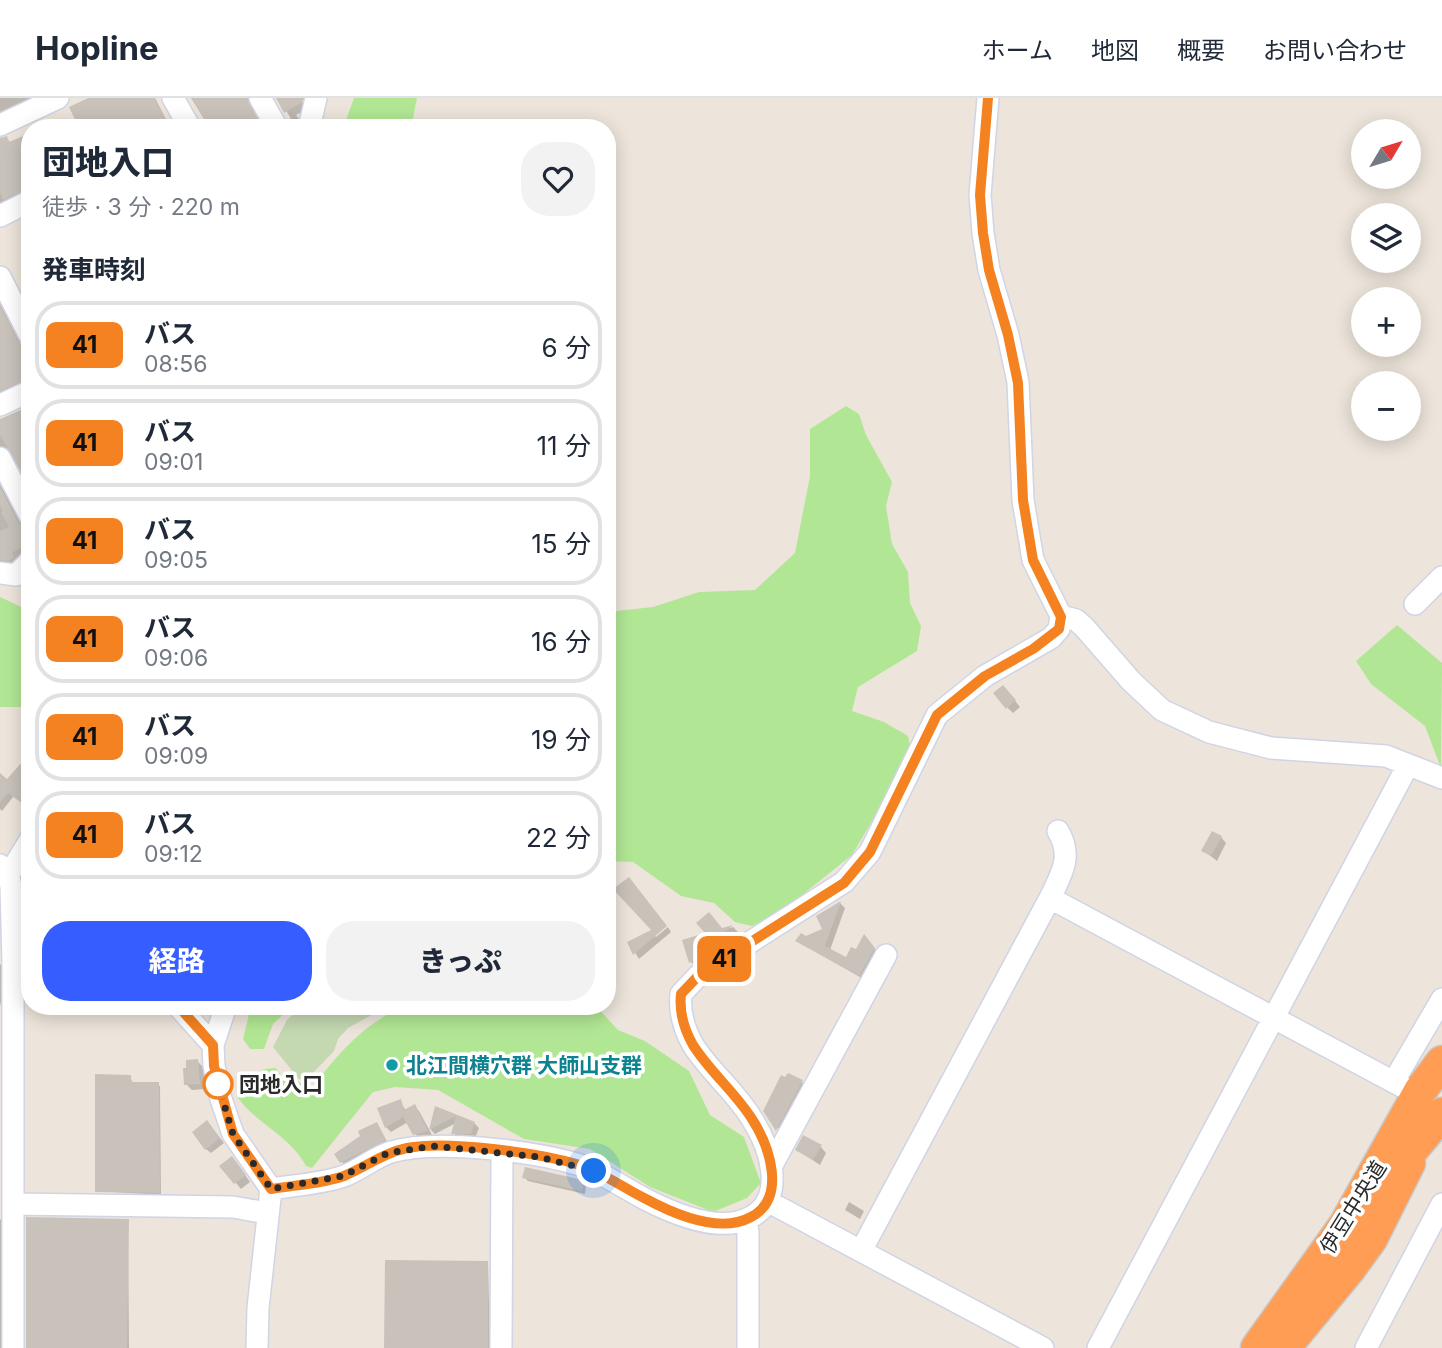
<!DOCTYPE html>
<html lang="ja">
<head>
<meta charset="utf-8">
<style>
	body { margin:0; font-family:Inter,"Noto Sans JP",sans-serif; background:#f2f2f3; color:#1f2937; height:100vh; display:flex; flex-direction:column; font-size:26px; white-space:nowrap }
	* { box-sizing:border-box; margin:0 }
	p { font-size:23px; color:#747a83 }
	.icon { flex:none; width:38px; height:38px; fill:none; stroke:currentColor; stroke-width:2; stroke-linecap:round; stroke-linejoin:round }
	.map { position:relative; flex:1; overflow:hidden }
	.sheet { position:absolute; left:21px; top:21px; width:595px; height:896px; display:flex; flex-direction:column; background:#fff; border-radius:28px; box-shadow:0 4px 18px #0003 }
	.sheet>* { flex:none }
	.badge { padding:0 14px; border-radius:10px; font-size:24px; line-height:46px }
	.needle { width:46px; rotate:52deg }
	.controls { position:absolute; left:1351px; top:21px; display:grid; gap:14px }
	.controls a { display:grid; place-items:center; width:70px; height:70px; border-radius:50%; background:#fff; box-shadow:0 4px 18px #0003; font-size:35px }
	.you { position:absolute; width:35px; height:35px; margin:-18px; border:5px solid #fff; border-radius:50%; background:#1a73e8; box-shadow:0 0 0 10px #1a73e833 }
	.map>.badge { position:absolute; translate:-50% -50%; box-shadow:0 0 0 4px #fff }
	h2 { padding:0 21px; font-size:26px; line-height:63px }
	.round { display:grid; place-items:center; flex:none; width:74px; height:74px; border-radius:28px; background:#f2f2f3 }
	.headline { display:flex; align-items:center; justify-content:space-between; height:119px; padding:0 21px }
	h1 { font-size:33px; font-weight:800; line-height:52px }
	.cta { display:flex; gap:14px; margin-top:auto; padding:14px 21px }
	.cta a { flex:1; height:80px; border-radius:28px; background:#365dff; color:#fff; font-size:28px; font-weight:800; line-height:80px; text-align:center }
	.cta a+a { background:#f2f2f3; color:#1f2937 }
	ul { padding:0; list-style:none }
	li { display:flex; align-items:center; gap:21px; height:88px; margin:0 14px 10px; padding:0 7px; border:4px solid #e0e1e3; border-radius:28px }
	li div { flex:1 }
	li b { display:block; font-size:26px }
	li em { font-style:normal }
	li .badge { min-width:77px; font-weight:700; text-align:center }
	header { display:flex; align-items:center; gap:42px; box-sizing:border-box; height:98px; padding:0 35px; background:#fff; border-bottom:2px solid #e0e1e3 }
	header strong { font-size:33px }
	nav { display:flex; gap:38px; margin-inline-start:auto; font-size:24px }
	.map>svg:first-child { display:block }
	.green { fill:#b1e794 }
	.cemetery { fill:#c4d8b1 }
	.shadow { fill:#0003 }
	.building { fill:#c8c2bb }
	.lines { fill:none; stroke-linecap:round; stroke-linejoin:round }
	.minor-casing { stroke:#d0d4e4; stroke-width:24 }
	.highway-casing { stroke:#c8c8c8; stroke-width:35 }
	.minor { stroke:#fff; stroke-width:21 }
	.highway { stroke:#ff9d54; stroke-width:32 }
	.line-casing { stroke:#fff; stroke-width:16 }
	.line { stroke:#f58220; stroke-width:10 }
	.walk { stroke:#2a2a2a; stroke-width:7; stroke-dasharray:0 12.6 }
	.culture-dot { fill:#0f9aa8; stroke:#fff; stroke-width:2.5 }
	.stop-dot { fill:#fff; stroke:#f58220; stroke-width:3.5 }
	.labels { text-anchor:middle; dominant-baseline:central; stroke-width:7; stroke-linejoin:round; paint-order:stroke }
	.culture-label { font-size:21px; font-weight:bold; fill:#0d838f; stroke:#fff; text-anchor:start }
	.stop-label { font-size:21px; font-weight:bold; fill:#2a2a2a; stroke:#fff; text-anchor:start }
	.street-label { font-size:21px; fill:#2a2a2a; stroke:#fff }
</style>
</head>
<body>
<header>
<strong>Hopline</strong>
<nav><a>ホーム</a><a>地図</a><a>概要</a><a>お問い合わせ</a></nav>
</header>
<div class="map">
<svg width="1442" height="1250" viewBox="0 0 1442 1250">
	<rect width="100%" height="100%" fill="#ede5db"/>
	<!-- green -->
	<path class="green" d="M354,0H417L411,30H343Z
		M846,308L859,316L866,337L892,384L886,408L892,446L908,474L910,505L921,528L917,553L858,589L852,613L884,624L908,638L910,648L895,684L852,757L782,813L752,828L735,824L714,805L681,798L633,764L607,763V514L653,509L699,494L755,492L795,455L810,378V331Z
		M0,499L30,513V609H0Z
		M1397,527L1442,565L1441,670L1425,628L1371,586L1356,563Z
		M251,908H292L273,926L264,951H250L243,941Z
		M396,908H596L618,932L645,943L689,973L710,1017L744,1039L761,1085L747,1100L713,1114L650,1089L590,1051L524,1041L438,992L395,989L373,994L312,1070L306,1068C291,1039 257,1026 238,1000L241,984L264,971L276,970L283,980L313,989C335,959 360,930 394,913Z"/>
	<!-- cemetery -->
	<path class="cemetery" d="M302,908H388L348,930L338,941L334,953L306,982L299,981L273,949L287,922Z"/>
	<!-- shadow -->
	<path class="shadow" d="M0,0H40L0,21Z
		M94,0H155L170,29L83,30Z
		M191,0H251L254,14L263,30H210Z
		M278,0H306L302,3L306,12L296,17L303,26L301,30H292L290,19Z
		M46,22L53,30H30V33L29,30Z
		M30,36V97L0,112V41L6,40L11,45Z
		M0,205L22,249L30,255V287L0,300Z
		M0,323L13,354H0Z
		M0,386L30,440V453L17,462L18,465L3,467L0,464Z
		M30,492V505L24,497Z
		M1009,595L1020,609L1013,615L1007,609Z
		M0,677L13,699L2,713L0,711Z
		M1221,739L1226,745L1217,763L1204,753Z
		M629,781L666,827L654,837L656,839L668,829L671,834L639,861L629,845L654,833Z
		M840,805L845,810L830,852L847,861L869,844L879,856L865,882L797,843L824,832L818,818Z
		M733,829L738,834L696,869L691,864L709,836Z
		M0,866L5,871V891L0,908Z
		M197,963L203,969L205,991L192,992L186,986L188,972Z
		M130,978L133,986L160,988L161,1097L97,1093Z
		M802,984L811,993L786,1040L765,1013Z
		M400,1003L406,1013L414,1009L419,1013L432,1037L419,1041L408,1024L391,1034L386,1029Z
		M436,1011L474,1025L479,1030L475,1040L458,1039L453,1035L456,1025L435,1036L431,1032Z
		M377,1026L389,1047L346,1069L342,1064Z
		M212,1030L224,1045L211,1055L206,1051Z
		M821,1049L826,1055L820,1067L797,1052Z
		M237,1066L250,1084L241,1091L222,1068Z
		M524,1079L582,1084L586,1088L585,1096L528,1083Z
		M849,1104L864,1113L860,1121L845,1112Z
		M0,1121L2,1123V1250H0Z
		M128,1122L129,1250H28Z
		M488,1165L490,1250H386Z"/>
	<!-- building -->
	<path class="building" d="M88,0H154L166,22L150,30H79L69,9Z
		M192,0H247L262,30H209Z
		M276,0H303L301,5L284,15Z
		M7,38L9,44L23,38L30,52V90L3,102L0,94V40Z
		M0,208L18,244L27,251L25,252L30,261V280L0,293Z
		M30,308V389L0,337V321Z
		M0,389L18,424L30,437V444L12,455L14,460L8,463L0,462V433L9,429L1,414L3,413L0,407Z
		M1003,587L1016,602L1006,611L993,595Z
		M22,664L30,670V711L8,695L0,704V675L7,681Z
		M1212,733L1222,738L1211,758L1201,753Z
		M629,779L667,828L633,857L627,844L651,832L613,791Z
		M841,803L825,848L846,859L851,849L856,851L864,836L875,850L859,878L795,843L801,835L806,838L822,831L816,818Z
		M709,814L722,830L733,827L702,854L704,858L689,865L682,842L705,835L696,825Z
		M198,961L200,986L184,987L183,970H186V962Z
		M788,975L803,982L776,1033L763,1013L781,977L785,979Z
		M95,976L131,977V984H159L160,1095L95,1094Z
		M401,1001L404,1012L415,1006L428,1033L413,1037L403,1019L385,1030L377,1010Z
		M435,1008L475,1024L471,1036H451L456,1018L429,1032Z
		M207,1022L220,1040L205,1052L192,1034Z
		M377,1024L386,1042L340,1065L334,1056L360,1038L358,1033Z
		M803,1037L822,1047L813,1062L795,1052Z
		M232,1058L246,1077L234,1086L219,1068Z
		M525,1069L583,1082L582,1093L522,1080Z
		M26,1119L129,1121L127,1250H26Z
		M385,1162L488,1163V1250H384Z"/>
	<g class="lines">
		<defs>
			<path id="minor" d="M173,0L190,30
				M260,0L277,30
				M0,27L58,0
				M309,30L316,0
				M0,118L30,103
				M0,179L30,238
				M0,307L30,293
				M0,360L30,418
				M0,475L16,477L30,463
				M1415,506L1442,479
				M1061,518L1076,522L1084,529L1131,583L1162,612L1209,634L1271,650L1386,658L1442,680
				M0,767L9,778L11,789L13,865
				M7,775L13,770L30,742
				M1050,800L1403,989
				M178,908L213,947
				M226,908L213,947L214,968L221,1001L233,1036L271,1091L258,1210L257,1250
				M1394,983L1442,901
				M771,1069L886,857
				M271,1091C295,1087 322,1086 344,1078C360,1072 375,1059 391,1054C437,1041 534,1053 580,1067C603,1075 624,1090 645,1101C674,1116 720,1136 751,1119C787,1100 770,1049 752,1021C736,994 710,974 693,947C684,931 679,914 681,896L699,877L844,784L870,754L937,617L985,578L1051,540L1059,531L1061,518L1033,462L1023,402L1018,284L1008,237L989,172L983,135L980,97L988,0
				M769,1104L1043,1250
				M13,1106L233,1109L267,1115
				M746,1122L748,1134V1250
				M861,1153L1050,800C1062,775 1073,758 1058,733
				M13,1250V865L30,859
				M501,1250L502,1054
				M1098,1250L1408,667
				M1366,1250L1442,1106"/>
			<path id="highway" d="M1389,1079L1442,1016
				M1257,1250L1345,1127L1420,993L1442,964
				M1284,1250L1350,1170L1371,1141L1409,1065"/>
		</defs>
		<!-- minor casing -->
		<use href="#minor" class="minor-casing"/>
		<!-- highway casing -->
		<use href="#highway" class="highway-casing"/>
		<!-- minor -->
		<use href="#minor" class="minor"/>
		<!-- highway -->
		<use href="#highway" class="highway"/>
	</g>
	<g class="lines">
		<defs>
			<path id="line" d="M178,908L213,947L214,968L233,1036L271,1091C295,1087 322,1086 344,1078C366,1069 383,1055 407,1050C448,1042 539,1055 580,1067C603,1075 624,1090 646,1101C674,1116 720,1136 751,1119C787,1100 770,1049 752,1021C735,994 710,974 693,947C684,931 679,914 681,896L699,877L844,785L870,754L937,617L985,578L1033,551L1059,531L1061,519L1033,462L1023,402L1018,285L1008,237L989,172L983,135L980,97L988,0"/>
		</defs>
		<!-- line casing -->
		<use href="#line" class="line-casing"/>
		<!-- line -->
		<use href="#line" class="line"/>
		<!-- walk -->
		<path class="walk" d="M218,986L233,1036L271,1091L343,1078L388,1055L433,1048L539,1059L594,1073"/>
	</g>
	<!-- markers -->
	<circle class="culture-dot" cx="392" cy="967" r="7"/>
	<circle class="stop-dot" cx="218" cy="986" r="14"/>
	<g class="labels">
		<!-- culture labels -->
		<g class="culture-label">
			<text x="406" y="967">北江間横穴群 大師山支群</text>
		</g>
		<!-- stop labels -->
		<g class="stop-label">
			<text x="239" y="986">団地入口</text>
		</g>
		<!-- street labels -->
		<g class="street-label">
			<text transform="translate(1353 1109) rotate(-58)">伊豆中央道</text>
		</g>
	</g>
</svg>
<div class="controls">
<a><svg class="needle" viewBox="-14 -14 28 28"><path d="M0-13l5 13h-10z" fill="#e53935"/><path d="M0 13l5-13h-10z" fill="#747a83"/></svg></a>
<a><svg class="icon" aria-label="layers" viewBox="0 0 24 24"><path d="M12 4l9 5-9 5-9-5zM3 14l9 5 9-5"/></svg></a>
<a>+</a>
<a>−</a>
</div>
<div class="you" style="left:594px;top:1073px"></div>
<b class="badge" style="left:724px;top:861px;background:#f58220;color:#111">41</b>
<section class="sheet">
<div class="headline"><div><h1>団地入口</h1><p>徒歩 · 3 分 · 220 m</p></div><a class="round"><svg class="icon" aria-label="heart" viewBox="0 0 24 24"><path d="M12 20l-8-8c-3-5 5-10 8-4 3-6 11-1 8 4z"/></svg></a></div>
<h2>発車時刻</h2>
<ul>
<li><span class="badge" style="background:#f58220;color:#111">41</span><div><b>バス</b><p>08:56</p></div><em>6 分</em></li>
<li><span class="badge" style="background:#f58220;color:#111">41</span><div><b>バス</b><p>09:01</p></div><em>11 分</em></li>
<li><span class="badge" style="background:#f58220;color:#111">41</span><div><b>バス</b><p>09:05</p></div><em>15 分</em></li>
<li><span class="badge" style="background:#f58220;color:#111">41</span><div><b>バス</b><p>09:06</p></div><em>16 分</em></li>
<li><span class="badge" style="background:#f58220;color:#111">41</span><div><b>バス</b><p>09:09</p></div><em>19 分</em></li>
<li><span class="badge" style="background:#f58220;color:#111">41</span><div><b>バス</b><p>09:12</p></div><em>22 分</em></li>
</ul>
<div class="cta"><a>経路</a><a>きっぷ</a></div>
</section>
</div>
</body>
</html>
